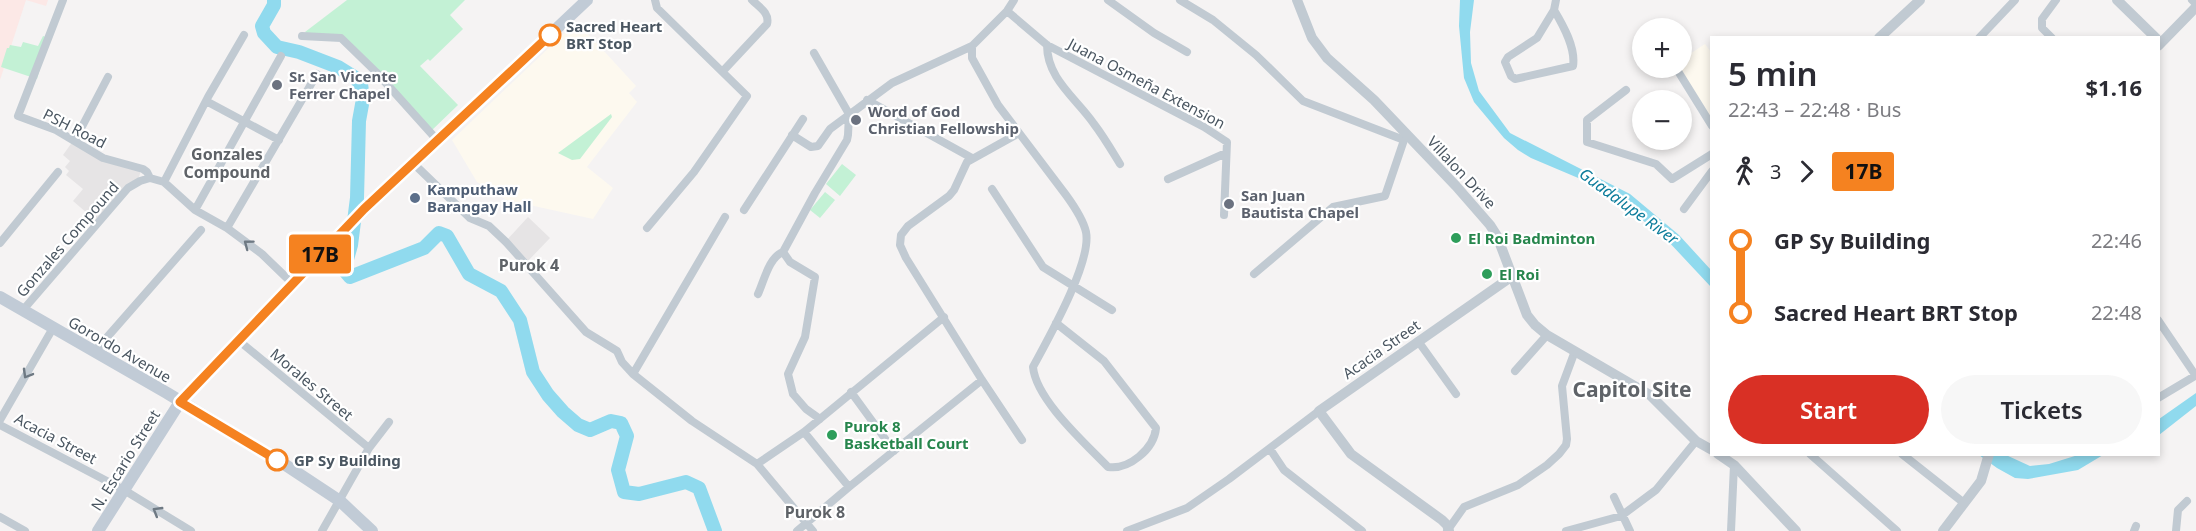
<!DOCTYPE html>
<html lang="en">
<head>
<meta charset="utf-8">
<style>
	body { margin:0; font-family:"Noto Sans",sans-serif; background:#f7f7f7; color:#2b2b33; height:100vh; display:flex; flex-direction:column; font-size:22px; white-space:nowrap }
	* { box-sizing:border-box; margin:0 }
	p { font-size:20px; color:#7c7c81 }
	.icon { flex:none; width:33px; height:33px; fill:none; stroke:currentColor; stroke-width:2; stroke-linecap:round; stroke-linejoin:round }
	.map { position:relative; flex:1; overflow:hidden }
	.details { position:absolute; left:1710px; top:36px; width:450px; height:420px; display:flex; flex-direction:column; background:#fff; border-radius:0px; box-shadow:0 3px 9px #0003 }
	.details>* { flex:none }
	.badge { padding:0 12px; border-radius:4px; font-size:21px; line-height:39px }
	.buttons { position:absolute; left:1632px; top:18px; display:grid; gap:12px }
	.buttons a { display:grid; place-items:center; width:60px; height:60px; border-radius:50%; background:#fff; box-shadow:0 3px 9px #0003; font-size:30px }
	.map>.badge { position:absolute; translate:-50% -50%; box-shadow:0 0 0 3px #fff }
	.legs { display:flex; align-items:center; gap:9px; height:66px; padding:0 18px; font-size:20px }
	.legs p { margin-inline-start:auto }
	.summary { display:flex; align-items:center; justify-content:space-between; height:102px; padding:0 18px }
	h1 { font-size:33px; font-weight:600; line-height:45px }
	.cta { display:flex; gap:12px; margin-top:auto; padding:12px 18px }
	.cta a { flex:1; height:69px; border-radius:36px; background:#d93025; color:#fff; font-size:24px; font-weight:600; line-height:69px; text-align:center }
	.cta a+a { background:#f7f7f7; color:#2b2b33 }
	ul { padding:0 18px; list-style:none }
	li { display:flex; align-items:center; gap:21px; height:72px; font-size:22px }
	li i { display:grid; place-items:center; width:9px; height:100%; margin:0 8px; background:currentColor }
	li i::after { content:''; width:15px; height:15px; margin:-8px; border:4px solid; border-radius:50%; background:#fff }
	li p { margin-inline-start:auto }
	li:first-child i { background:linear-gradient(#0000 50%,currentColor 0) }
	li:last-child i { background:linear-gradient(currentColor 50%,#0000 0) }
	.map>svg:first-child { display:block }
	.commercial { fill:#fdf9ef }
	.education { fill:#e6e4e5 }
	.medical { fill:#fce8e6 }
	.green { fill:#c3f1d5 }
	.water { fill:#90daee }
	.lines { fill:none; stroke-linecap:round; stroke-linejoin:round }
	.river { stroke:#90daee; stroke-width:14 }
	.minor { stroke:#c1cad2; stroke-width:8 }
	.tertiary { stroke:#c1cad2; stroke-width:10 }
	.secondary { stroke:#c1cbd6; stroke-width:12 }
	.oneway { stroke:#6e7983 }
	.line-1-casing { stroke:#fff; stroke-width:14 }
	.line-1 { stroke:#f58220; stroke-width:9 }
	.stop-1-dot { fill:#fff; stroke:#f58220; stroke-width:3 }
	.worship-dot { fill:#6b7280; stroke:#fff; stroke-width:2 }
	.service-dot { fill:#5c6f8a; stroke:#fff; stroke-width:2 }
	.leisure-dot { fill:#2e9e5b; stroke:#fff; stroke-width:2 }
	.labels { text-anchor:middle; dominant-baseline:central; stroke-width:4.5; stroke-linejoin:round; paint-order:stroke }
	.stop-label { font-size:15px; font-weight:bold; fill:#4a5661; stroke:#fff; text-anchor:start }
	.worship-label { font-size:15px; font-weight:bold; fill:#5b616d; stroke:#fff; text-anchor:start }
	.street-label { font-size:15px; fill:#4a5661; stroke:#fff }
	.service-label { font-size:15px; font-weight:bold; fill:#4e5e75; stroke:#fff; text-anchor:start }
	.leisure-label { font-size:15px; font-weight:bold; fill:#27864d; stroke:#fff; text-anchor:start }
	.neighbourhood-label { font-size:16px; font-weight:bold; fill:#5f6368; stroke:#fff }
	.water-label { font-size:16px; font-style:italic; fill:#0c7c9b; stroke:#fff }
	.district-label { font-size:21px; font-weight:bold; fill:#5f6368; stroke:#fff }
</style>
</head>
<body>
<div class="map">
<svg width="2196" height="531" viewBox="0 0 2196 531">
	<rect width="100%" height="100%" fill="#f5f3f3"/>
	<!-- commercial -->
	<path class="commercial" d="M575,23L592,38L636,86L629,93L637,102L587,167L613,188L593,219L507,200L477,182L452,140Z
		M1705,44L1711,52V120L1680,68H1682V59Z"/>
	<!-- education -->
	<path class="education" d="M73,141L141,170L138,181L95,220L73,201L83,189L66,175L69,171L65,167L70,161L63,155Z
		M528,217L550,238L527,262L506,241Z"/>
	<!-- medical -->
	<path class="medical" d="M0,0H48L46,6L26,0L0,80Z"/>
	<!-- green -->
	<path class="green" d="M347,0H465L450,15L463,29L430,61L428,59L420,66L458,105L430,132L339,36H312L305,32Z
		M43,36L49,38L37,79L1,67L7,48H9L10,45L21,47L23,42L38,46Z
		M611,114L612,117L580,159L572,160L558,153Z
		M842,164L856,175L840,196L826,184Z
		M825,192L835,200L820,218L810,210Z"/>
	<!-- water -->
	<path class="water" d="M1460,0H1474L1470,32L1471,63L1479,91L1510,133L1630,194L1679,235L1711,270V287L1667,240L1635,214L1590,183L1531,158L1518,150L1504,138L1474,102L1464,78L1459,26Z
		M2196,393V406L2159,435V419Z
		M1979,455H2006L2030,466L2049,464L2078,455H2103L2078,470L2028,479L2015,478L1997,468Z"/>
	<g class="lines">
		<!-- river -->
		<path class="river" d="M274,0V5L262,26L264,33L277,47L299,52L338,67L354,77L361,84L363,99L359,121L357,198L351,245L344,270L350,277L424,248L439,233L447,236L469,274L501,291L520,320L533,372L548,395L563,412L578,425L590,430L611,421L621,423L627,436L618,470L624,492L639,494L686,482L699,488L715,531"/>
		<!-- minor -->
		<path class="minor" d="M63,0L18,116L56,130L103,158L143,169L147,172L150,178
			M1108,0L1154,33L1187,52
			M1180,0L1213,20L1256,55L1303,101L1404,140
			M2192,0L2196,4
			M1554,10C1563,25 1576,48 1573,66L1515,79L1511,76L1505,62L1508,57L1537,38L1554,10L1556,0
			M1007,11L1047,45L1204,127L1227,142L1224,215
			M302,36L341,38L376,72L438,141
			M1979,38L2015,0
			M2052,38L2042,28V19L2056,0
			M1047,45C1047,79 1076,98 1094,124C1104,137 1112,151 1120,164
			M972,46V58L998,105L1066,195C1074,206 1083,219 1086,232C1092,262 1048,339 1033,367C1036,400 1086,444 1108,467C1129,470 1154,449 1156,428L1104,361L1056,323
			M1676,68L1712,126
			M723,71L767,24C770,13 759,7 752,0
			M1626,90L1587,120V142L1656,164L1672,179L1712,154
			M867,100L972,158
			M206,101L279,140
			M1019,133L967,162L954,190L949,196L908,226L901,235L900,245L906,258L982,380L1022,440
			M792,135L811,147L818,146L830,129L892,83L972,46L1007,11L1014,0
			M75,140L108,77
			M413,163L470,218L489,226L506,242L586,332L617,351L622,362L633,374L692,421L757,464L813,531
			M1168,179L1226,153
			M164,182L208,97L244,35
			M992,189L1043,267L1112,310
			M1684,209L1712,171
			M195,210L281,56
			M744,210L803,119
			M227,228L317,74
			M647,228L694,172L747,96L657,8L655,0
			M0,243L58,172
			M783,252L790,262L815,277L805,337L788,374L793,394L806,409L820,419
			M1254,274L1333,207L1385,196L1404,140L1407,136
			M758,294C764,281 769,257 783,252L815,193L847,140L848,135L849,114L814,53
			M23,310L128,188L140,181L150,178L164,182L195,210L227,228L262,254L292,283
			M2158,320L2196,376
			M238,340L369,448
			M1418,341L1456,394
			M95,351L201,230
			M1515,371L1547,335
			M633,374L725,217
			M851,392L894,451
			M2158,398L2195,376
			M0,420L53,328
			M0,425L124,490L191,531
			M804,432L849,487
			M1270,449L1284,470L1362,531
			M1810,454L1897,531
			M1902,454L1964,503
			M757,464L804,432L944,317
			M1614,497L1630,531
			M0,517L25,531
			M322,531L369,448L389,422
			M797,531L849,487L982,380
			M1127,531L1187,508L1229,479L1319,411
			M1447,531L1464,507L1518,485L1547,465L1559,454L1566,445L1567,439L1562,386L1575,351
			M1566,531L1621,516L1656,490L1696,441
			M1731,531L1734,465
			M2134,531L2136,526
			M2176,531L2178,510L2187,501"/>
		<!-- tertiary -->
		<path class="tertiary" d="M1297,0L1312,38L1327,58L1374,100L1456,186L1490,225L1497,236L1527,315L1535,325L1547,335L1650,395L1696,441L1712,450
			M2117,0L2156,38
			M1879,38L1920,0
			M2158,46L2196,7
			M1718,454L1734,465L1796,531
			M1449,531L1447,525L1442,520L1351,454L1319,411L1511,277
			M1943,531L1981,481L1989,454"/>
		<!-- secondary -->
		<path class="secondary" d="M0,297L167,393L284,464L340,501L372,531
			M98,531L180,402L365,209L587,0"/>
	</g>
	<!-- one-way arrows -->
	<defs><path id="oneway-chevron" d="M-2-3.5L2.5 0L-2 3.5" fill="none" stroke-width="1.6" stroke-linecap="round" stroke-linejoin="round" transform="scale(1.5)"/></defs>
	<g class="oneway">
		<use href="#oneway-chevron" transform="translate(248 244) rotate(-143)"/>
		<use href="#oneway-chevron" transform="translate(27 374) rotate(120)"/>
		<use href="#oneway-chevron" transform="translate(157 511) rotate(-149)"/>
	</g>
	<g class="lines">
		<defs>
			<path id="line-1" d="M277,460L180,402L364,209L550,35"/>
		</defs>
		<!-- line-1 casing -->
		<use href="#line-1" class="line-1-casing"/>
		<!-- line-1 -->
		<use href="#line-1" class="line-1"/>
	</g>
	<!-- markers -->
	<g class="stop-1-dot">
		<circle cx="550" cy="35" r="10"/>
		<circle cx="277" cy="460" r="10"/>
	</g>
	<g class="worship-dot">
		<circle cx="277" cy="85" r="6"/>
		<circle cx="856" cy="120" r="6"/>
		<circle cx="1229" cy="204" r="6"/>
	</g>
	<circle class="service-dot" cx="415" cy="198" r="6"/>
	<g class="leisure-dot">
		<circle cx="1456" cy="238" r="6"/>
		<circle cx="1487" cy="274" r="6"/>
		<circle cx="832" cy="435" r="6"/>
	</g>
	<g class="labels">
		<!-- stop labels -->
		<g class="stop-label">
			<text x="566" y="26">Sacred Heart<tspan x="566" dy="17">BRT Stop</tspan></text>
			<text x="294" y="460">GP Sy Building</text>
		</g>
		<!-- worship labels -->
		<g class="worship-label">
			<text x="289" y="76">Sr. San Vicente<tspan x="289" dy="17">Ferrer Chapel</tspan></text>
			<text x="868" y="111">Word of God<tspan x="868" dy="17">Christian Fellowship</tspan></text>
			<text x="1241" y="195">San Juan<tspan x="1241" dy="17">Bautista Chapel</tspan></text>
		</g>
		<!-- street labels -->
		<g class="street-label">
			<text transform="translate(1147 83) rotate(28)">Juana Osmeña Extension</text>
			<text transform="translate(75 128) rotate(27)">PSH Road</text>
			<text transform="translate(1462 172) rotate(47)">Villalon Drive</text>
			<text transform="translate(67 239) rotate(-49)">Gonzales Compound</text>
			<text transform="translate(120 349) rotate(30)">Gorordo Avenue</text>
			<text transform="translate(1381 349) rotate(-35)">Acacia Street</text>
			<text transform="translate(312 384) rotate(40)">Morales Street</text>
			<text transform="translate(56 438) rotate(28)">Acacia Street</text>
			<text transform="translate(125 460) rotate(-58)">N. Escario Street</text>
		</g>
		<!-- service labels -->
		<g class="service-label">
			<text x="427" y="189">Kamputhaw<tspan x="427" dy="17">Barangay Hall</tspan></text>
		</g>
		<!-- leisure labels -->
		<g class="leisure-label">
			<text x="1468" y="238">El Roi Badminton</text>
			<text x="1499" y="274">El Roi</text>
			<text x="844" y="426">Purok 8<tspan x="844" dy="17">Basketball Court</tspan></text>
		</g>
		<!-- neighbourhood labels -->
		<g class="neighbourhood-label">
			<text x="227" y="154">Gonzales<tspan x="227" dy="18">Compound</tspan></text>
			<text x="529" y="265">Purok 4</text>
			<text x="815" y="512">Purok 8</text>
		</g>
		<!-- water labels -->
		<g class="water-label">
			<text transform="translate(1629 206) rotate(36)">Guadalupe River</text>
		</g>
		<!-- district labels -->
		<g class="district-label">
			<text x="1632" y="389">Capitol Site</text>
		</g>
	</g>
</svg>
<div class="buttons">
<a>+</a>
<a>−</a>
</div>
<b class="badge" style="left:320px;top:254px;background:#f58220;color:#111">17B</b>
<section class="details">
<div class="summary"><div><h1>5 min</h1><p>22:43 – 22:48 · Bus</p></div><b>$1.16</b></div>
<div class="legs"><svg class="icon" aria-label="walk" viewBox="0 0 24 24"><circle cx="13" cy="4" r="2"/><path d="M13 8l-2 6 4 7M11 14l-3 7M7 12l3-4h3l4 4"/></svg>3<svg class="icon" aria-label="forward" viewBox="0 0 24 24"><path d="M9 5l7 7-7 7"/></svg><b class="badge" style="background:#f58220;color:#111">17B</b></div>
<ul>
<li><i style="color:#f58220"></i><b>GP Sy Building</b><p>22:46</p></li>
<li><i style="color:#f58220"></i><b>Sacred Heart BRT Stop</b><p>22:48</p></li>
</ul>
<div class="cta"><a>Start</a><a>Tickets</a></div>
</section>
</div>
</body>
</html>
